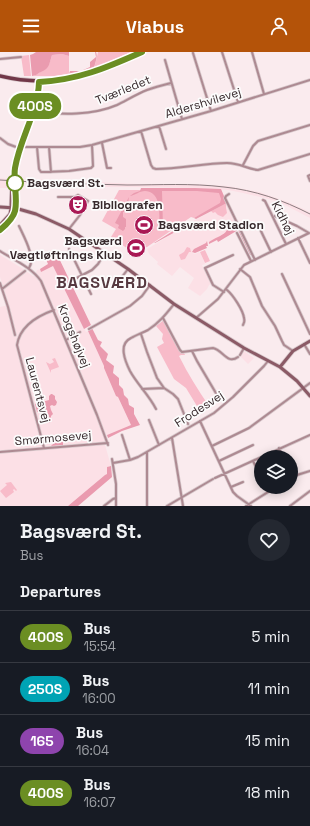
<!DOCTYPE html>
<html lang="en">
<head>
<meta charset="utf-8">
<style>
	body { margin:0; font-family:"Space Grotesk",sans-serif; background:#242831; color:#f1f3f6; height:100vh; display:flex; flex-direction:column; font-size:15px; white-space:nowrap }
	* { box-sizing:border-box; margin:0 }
	p { font-size:13px; color:#9ea1a6 }
	.icon { flex:none; width:22px; height:22px; fill:none; stroke:currentColor; stroke-width:2; stroke-linecap:round; stroke-linejoin:round }
	.map { position:relative; height:454px; overflow:hidden }
	.sheet { display:flex; flex-direction:column; background:#171b24; flex:1 }
	.sheet>* { flex:none }
	.badge { padding:0 8px; border-radius:13px; font-size:14px; line-height:26px }
	.buttons { position:absolute; left:254px; top:398px; display:grid; gap:8px }
	.buttons a { display:grid; place-items:center; width:44px; height:44px; border-radius:50%; background:#171b24; box-shadow:0 2px 10px #0003; font-size:20px }
	.map>.badge { position:absolute; translate:-50% -50%; box-shadow:0 0 0 2px #fff }
	h2 { padding:0 20px; font-size:15px; line-height:36px }
	.round { display:grid; place-items:center; flex:none; width:42px; height:42px; border-radius:21px; background:#242831 }
	.summary { display:flex; align-items:center; justify-content:space-between; height:68px; padding:0 20px }
	h1 { font-size:19px; font-weight:700; line-height:30px }
	ul { padding:0; list-style:none }
	li { display:flex; align-items:center; gap:12px; height:52px; padding:0 20px; border-top:1px solid #363941 }
	li div { flex:1 }
	li b { display:block; font-size:15px }
	li em { font-style:normal }
	li .badge { min-width:44px; font-weight:700; text-align:center }
	header { display:flex; justify-content:space-between; align-items:center; height:52px; padding:0 20px; background:#b45309; color:#fff; font-size:18px; font-weight:700 }
	.map>svg:first-child { display:block }
	.built { fill:#fce0e6 }
	.green { fill:#f8bbc9 }
	.forest { fill:#ea9baf }
	.lines { fill:none; stroke-linecap:round; stroke-linejoin:round }
	.street-casing { stroke:#d7c8cb; stroke-width:3.5 }
	.secondary-casing { stroke:#d7c8cb; stroke-width:4.5 }
	.primary-casing { stroke:#d7c8cb; stroke-width:5 }
	.street { stroke:#ad8a92; stroke-width:2 }
	.secondary { stroke:#8b5a66; stroke-width:3 }
	.primary { stroke:#713748; stroke-width:3.5 }
	.tram { stroke:#8b7c7f; stroke-width:1 }
	.line-casing { stroke:#fff; stroke-width:9 }
	.line { stroke:#6b8e23; stroke-width:6 }
	.stop-dot { fill:#fff; stroke:#6b8e23; stroke-width:2 }
	.labels { text-anchor:middle; dominant-baseline:central; stroke-width:3.5; stroke-linejoin:round; paint-order:stroke }
	.street-label { font-size:12px; fill:#37292c; stroke:#fcfcfc }
	.stop-label { font-size:12px; font-weight:bold; fill:#37292c; stroke:#fcfcfc; text-anchor:start }
	.poi-label { font-size:12px; font-weight:bold; fill:#37292c; stroke:#fcfcfc; text-anchor:start }
	.district-label { font-size:16px; font-weight:bold; letter-spacing:1px; fill:#563940; stroke:#fcfcfc }
</style>
</head>
<body>
<header><svg class="icon" aria-label="menu" viewBox="0 0 24 24"><path d="M4 6h16M4 12h16M4 18h16"/></svg>Viabus<svg class="icon" aria-label="person" viewBox="0 0 24 24"><circle cx="12" cy="8" r="4"/><path d="M4 21q1-7 8-7t8 7"/></svg></header>
<div class="map">
<svg width="310" height="454" viewBox="0 0 310 454">
	<rect width="100%" height="100%" fill="#faebee"/>
	<!-- built -->
	<path class="built" d="M0,126L7,127V136H0Z
		M28,127L138,132H195L228,134L259,140L288,150L310,160V166L287,154L273,148L243,141L228,138L195,136L138,135H29Z
		M227,151L238,175L192,201L195,202L199,200L201,202L205,212L202,213L211,232L209,233L207,237L200,244L188,236L194,226L180,215L172,224L157,212L158,210L149,202L147,197L179,178L180,176Z
		M0,203L20,215L33,224H34L37,218L53,214L86,280L88,279L104,314V316L131,373L107,383L105,387V393L111,414L107,415V422L105,423L68,454H0V255L9,253L0,225Z
		M244,299L254,306L248,312L240,304Z"/>
	<!-- green -->
	<path class="green" d="M98,0H131L94,16L96,9Z
		M62,2L69,4V22L54,24H34C46,16 48,18 52,3Z
		M29,3L31,24H24L21,4Z
		M119,138H197L220,139L225,151L194,166L191,165L147,195L144,196L138,204L111,185L116,177L102,169Z
		M227,151L226,152V156L227,161L223,165L218,163L215,160L213,161L211,159Z
		M187,195L190,196L191,200H189L185,207L181,208L179,203L184,200Z
		M205,198L210,209L205,211L200,200Z
		M164,268L181,300L184,301L185,303H181L179,304C188,322 198,338 209,354L200,359L186,336L174,327L157,295L164,291L162,287L163,282L156,274Z
		M55,306L59,315L51,318V321L46,310L50,312L54,310L52,307Z
		M11,430L17,438L16,439L14,437L13,438L14,440L6,446L0,439L7,433L5,431Z"/>
	<!-- forest -->
	<path class="forest" d="M36,0H69V4L62,2L52,3C49,12 50,16 41,20C38,21 36,24 32,24L30,3L33,2Z
		M95,0H96C98,5 95,11 94,16L69,22L70,19H81L90,15V10L96,5Z
		M141,136H195L221,137L227,151L196,167L194,166L220,151L221,147L219,141L197,139H162L163,176L159,177C159,165 163,140 145,139C139,139 136,143 130,144L134,141L140,139Z
		M129,145L127,156L125,160H123V165L126,167V175H125V177L123,179L118,176L119,173L115,171Z
		M236,170L252,203H250L238,178L218,190L217,188L209,192V190C212,188 215,186 218,185C224,182 228,180 228,173L229,171Z
		M180,176L179,178L155,191H154L176,177Z
		M207,189L208,194H206L207,196L195,201L192,200L194,197L206,191Z
		M56,200L91,273L84,277L53,214L41,220L40,217L48,212L46,207Z
		M92,276L98,288L102,290L100,294L108,302L106,308L114,314L113,321L119,326V333L123,337L124,343L128,347L129,353L134,356V362L140,373L122,379L108,386L107,383L131,373L118,345L116,344L104,316V314L88,279Z
		M51,342H52L55,344V347L57,350L56,353L54,354L52,353L50,354L51,358L53,362L51,364V370L49,371L44,361L37,360L35,352L49,348V344Z
		M62,384L63,386V393L51,394L54,391V390L58,388V386Z
		M111,414L112,425L78,454H68L105,423L107,422V415Z"/>
	<g class="lines">
		<defs>
			<path id="street" d="M222,0L238,50
				M252,0L264,42
				M193,1L211,59
				M0,7L21,5
				M165,8L182,67
				M35,58C59,64 94,63 117,53C127,48 137,42 147,38C155,35 163,33 171,31
				M159,74L166,97
				M141,79L151,113L153,116L156,117C180,117 204,111 227,111C240,111 247,117 258,118L310,102
				M0,86L8,92L16,95H80L92,93L211,59L310,28
				M102,91L107,116H111
				M37,95L39,117L41,120H45L69,119L91,116L93,114L92,93
				M49,95L51,120
				M243,113L253,94L258,89L310,73
				M310,123L308,124L310,129
				M229,142L226,144L225,146L255,208
				M58,145H75L78,143L88,149L80,163L69,177
				M263,148L265,149L286,192
				M275,164L297,174L309,181
				M19,174C24,185 36,206 29,216
				M259,175L271,200
				M237,181L251,209
				M298,186L310,211
				M69,197L91,242
				M0,199C14,208 31,215 41,229L97,363L108,393
				M240,217L250,225L262,254L275,274L282,289L284,293L293,299
				M282,222L310,282
				M71,229L92,218L98,212L104,202
				M0,231L8,255L15,283
				M115,234L128,217
				M2,237L25,219
				M227,238C233,243 243,258 244,266C245,270 244,270 243,273
				M224,240L213,233L205,216L233,203
				M163,266L180,298L182,300L213,296C223,298 227,313 238,305
				M196,266L218,247L244,213L309,181
				M89,277L130,254L142,244L150,233
				M141,282L147,300L157,326L164,336L173,342L178,347L188,372
				M66,288L80,280
				M304,292L310,302
				M192,299L197,309L220,348
				M240,303L244,296
				M142,337L164,336
				M156,357C149,343 137,332 130,319C125,309 118,292 131,286C136,283 142,281 148,278C159,271 166,262 174,252
				M149,368L159,393
				M200,369L233,440L237,444L251,454
				M122,383L130,408
				M172,386L183,454
				M212,394L249,376L310,331
				M44,396L17,293C20,274 37,264 54,258
				M279,396L283,405
				M0,400L108,391
				M147,400V454
				M112,407L116,432V454
				M219,409L253,393
				M253,409L257,417L261,415
				M113,411L130,408L138,405L214,361L233,345L264,314L268,309
				M215,426L310,383
				M291,426L297,423L310,419
				M231,435L243,430
				M104,454L113,447L116,446
				M167,454L213,427
				M246,454L276,435
				M290,454L310,439"/>
			<path id="secondary" d="M0,155L15,156L36,162L69,177L128,217L174,252L244,296L280,315L297,329L310,344
				M0,173L10,162L11,156L12,124L14,113L17,101L20,95L34,58L38,38L39,30
				M0,178L10,168L14,160L15,118
				M280,315L293,299L310,289"/>
			<path id="primary" d="M0,24C33,32 65,30 97,20C112,14 127,7 142,0"/>
		</defs>
		<!-- street casing -->
		<use href="#street" class="street-casing"/>
		<!-- secondary casing -->
		<use href="#secondary" class="secondary-casing"/>
		<!-- primary casing -->
		<use href="#primary" class="primary-casing"/>
		<!-- street -->
		<use href="#street" class="street"/>
		<!-- secondary -->
		<use href="#secondary" class="secondary"/>
		<!-- primary -->
		<use href="#primary" class="primary"/>
		<!-- tram -->
		<path class="tram" d="M0,128C42,131 85,132 127,133C159,133 192,131 224,135C254,138 283,148 310,162"/>
	</g>
	<g class="lines">
		<defs>
			<path id="line" d="M0,178C6,173 13,167 15,159C18,147 13,129 15,116C20,86 38,60 39,30C78,28 106,16 142,0"/>
		</defs>
		<!-- line casing -->
		<use href="#line" class="line-casing"/>
		<!-- line -->
		<use href="#line" class="line"/>
	</g>
	<!-- icons -->
	<defs>
		<symbol id="theatre-disc" viewBox="-11 -11 22 22"><circle r="9.5" fill="#a91854" stroke="#fcfcfc"/><path d="M-5-5.5Q0-4 5-5.5V0Q5 5 0 6Q-5 5-5 0ZM-3.3-2.5H-1v1.5H-3.3ZM1-2.5H3.3v1.5H1ZM-2.8 1Q0 5.5 2.8 1Z" fill="#fff"/></symbol>
		<symbol id="stadium-disc" viewBox="-11 -11 22 22"><circle r="9.5" fill="#a91854" stroke="#fcfcfc"/><path d="M0-5a6.5 5 0 1 0 0 10a6.5 5 0 1 0 0-10ZM-3.5-1.8h7v3.6h-7Z" fill="#fff"/></symbol>
	</defs>
	<g fill-rule="evenodd">
		<use href="#theatre-disc" x="67" y="142" width="22" height="22"/>
		<use href="#stadium-disc" x="133" y="162" width="22" height="22"/>
		<use href="#stadium-disc" x="125" y="185" width="22" height="22"/>
	</g>
	<!-- markers -->
	<circle class="stop-dot" cx="15" cy="131" r="8"/>
	<g class="labels">
		<!-- street labels -->
		<g class="street-label">
			<text transform="translate(123 38) rotate(-22)">Tværledet</text>
			<text transform="translate(203 51) rotate(-17)">Aldershvilevej</text>
			<text transform="translate(283 166) rotate(63)">Kidhøj</text>
			<text transform="translate(74 284) rotate(68)">Krogshøjvej</text>
			<text transform="translate(38 338) rotate(75)">Laurentsvej</text>
			<text transform="translate(199 357) rotate(-33)">Frodesvej</text>
			<text transform="translate(53 386) rotate(-5)">Smørmosevej</text>
		</g>
		<!-- stop labels -->
		<g class="stop-label">
			<text x="27" y="131">Bagsværd St.</text>
		</g>
		<!-- poi labels -->
		<g class="poi-label">
			<text x="92" y="153">Bibliografen</text>
			<text x="158" y="173">Bagsværd Stadion</text>
			<text x="122" y="189" text-anchor="end">Bagsværd<tspan x="122" dy="14">Vægtløftnings Klub</tspan></text>
		</g>
		<!-- district labels -->
		<g class="district-label">
			<text x="102" y="230">BAGSVÆRD</text>
		</g>
	</g>
</svg>
<div class="buttons">
<a><svg class="icon" aria-label="layers" viewBox="0 0 24 24"><path d="M12 4l9 5-9 5-9-5zM3 14l9 5 9-5"/></svg></a>
</div>
<b class="badge" style="left:35px;top:54px;background:#6b8e23;color:#fff">400S</b>
</div>
<section class="sheet">
<div class="summary"><div><h1>Bagsværd St.</h1><p>Bus</p></div><a class="round"><svg class="icon" aria-label="heart" viewBox="0 0 24 24"><path d="M12 20l-8-8c-3-5 5-10 8-4 3-6 11-1 8 4z"/></svg></a></div>
<h2>Departures</h2>
<ul>
<li><span class="badge" style="background:#6b8e23;color:#fff">400S</span><div><b>Bus</b><p>15:54</p></div><em>5 min</em></li>
<li><span class="badge" style="background:#00a3b4;color:#fff">250S</span><div><b>Bus</b><p>16:00</p></div><em>11 min</em></li>
<li><span class="badge" style="background:#8e44ad;color:#fff">165</span><div><b>Bus</b><p>16:04</p></div><em>15 min</em></li>
<li><span class="badge" style="background:#6b8e23;color:#fff">400S</span><div><b>Bus</b><p>16:07</p></div><em>18 min</em></li>
</ul>
</section>
</body>
</html>
